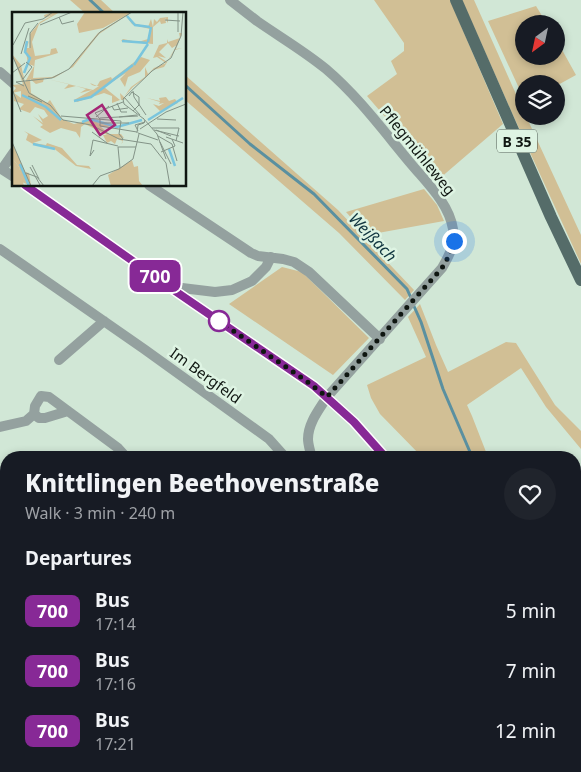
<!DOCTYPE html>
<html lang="en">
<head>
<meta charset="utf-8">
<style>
	body { margin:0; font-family:"Noto Sans",sans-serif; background:#20242c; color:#f1f3f6; height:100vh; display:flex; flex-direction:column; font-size:19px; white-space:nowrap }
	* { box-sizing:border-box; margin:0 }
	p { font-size:16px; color:#9ea1a6 }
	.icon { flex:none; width:28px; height:28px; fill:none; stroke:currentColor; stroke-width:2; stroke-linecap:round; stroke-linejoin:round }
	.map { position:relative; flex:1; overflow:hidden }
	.side { position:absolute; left:0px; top:451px; width:581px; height:321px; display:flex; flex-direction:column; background:#171b24; border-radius:20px 20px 0 0; box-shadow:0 2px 8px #0003 }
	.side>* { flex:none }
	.badge { padding:0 10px; border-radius:8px; font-size:18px; line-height:32px }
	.needle { width:32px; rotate:213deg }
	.tools { position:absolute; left:515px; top:15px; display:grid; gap:10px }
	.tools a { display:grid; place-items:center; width:50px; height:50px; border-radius:50%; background:#171b24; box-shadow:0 2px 8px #0003; font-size:25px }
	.you { position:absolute; width:25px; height:25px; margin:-12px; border:4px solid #fff; border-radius:50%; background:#1a73e8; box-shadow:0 0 0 8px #1a73e833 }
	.map>.badge { position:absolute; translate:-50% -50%; box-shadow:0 0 0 2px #fff }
	h2 { padding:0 25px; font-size:19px; line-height:45px }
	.round { display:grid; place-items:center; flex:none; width:52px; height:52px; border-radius:26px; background:#20242c }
	.summary { display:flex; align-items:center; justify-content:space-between; height:85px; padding:0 25px }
	h1 { font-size:24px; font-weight:800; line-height:38px }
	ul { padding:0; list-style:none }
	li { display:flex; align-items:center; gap:15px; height:60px; padding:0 25px }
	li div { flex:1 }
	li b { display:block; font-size:19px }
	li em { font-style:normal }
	li .badge { min-width:55px; font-weight:700; text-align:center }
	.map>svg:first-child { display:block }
	.green { fill:#d1bf95 }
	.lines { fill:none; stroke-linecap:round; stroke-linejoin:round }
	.stream { stroke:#5a90a0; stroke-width:3 }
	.minor { stroke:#94a19f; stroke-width:10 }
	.major { stroke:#556c69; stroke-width:12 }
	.line-casing { stroke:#fff; stroke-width:11 }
	.line { stroke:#872996; stroke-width:8 }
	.walk { stroke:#0f1611; stroke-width:5; stroke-dasharray:0 9 }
	.stop-dot { fill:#fff; stroke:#872996; stroke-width:2.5 }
	.labels { text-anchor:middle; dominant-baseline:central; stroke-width:5; stroke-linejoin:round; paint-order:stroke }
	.shield { fill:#def4e3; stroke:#4d5950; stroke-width:1 }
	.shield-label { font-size:14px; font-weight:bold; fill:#0f1611 }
	.street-label { font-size:15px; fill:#0f1611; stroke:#def4e3 }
	.water-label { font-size:16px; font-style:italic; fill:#10353f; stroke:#def4e3 }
	.inset-river { fill:none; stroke:#7ac5dd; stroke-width:2.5 }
	.inset-road { fill:none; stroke:#839387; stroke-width:1 }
	.view { fill:#a52575; fill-opacity:0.15; stroke:#a52575; stroke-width:2.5 }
	.inset-edge { fill:none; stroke:#0f1611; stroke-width:2.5 }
</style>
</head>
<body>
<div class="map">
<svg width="581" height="772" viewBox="0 0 581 772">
	<rect width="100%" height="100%" fill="#d1e7d6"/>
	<!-- green -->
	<path class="green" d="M70,0H101L116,14H86Z
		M374,0H450L503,124L439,179L367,96L397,74L391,61L404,51V43Z
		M462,0H474L524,112V116H526L581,235V264L512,113Z
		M536,6L547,24H524V56H556V39L576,75L556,86V84H524V99L488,21Z
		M185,75L338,210L414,290L405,300L339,233L185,100Z
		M424,189L437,205L444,221L367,235L346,212Z
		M282,267L302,272L369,338L333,375L229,304Z
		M420,304L436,345L448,372L506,342L516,343L555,405L581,431V449L546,407L521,368L467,405L472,416L488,457H422L380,414L371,398L367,385L426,357L408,317Z
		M581,553V588L575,582V556Z"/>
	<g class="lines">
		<!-- stream -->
		<path class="stream" d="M90,0L105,14
			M185,85L250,144L314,194L407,289L411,298
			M413,304L421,322L443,389L470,452L473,458
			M575,576L581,582"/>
		<!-- minor -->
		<path class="minor" d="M230,0C239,7 248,14 257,21C280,37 304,51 326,69C359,97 385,133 412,165C428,184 449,204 453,229C456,243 449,256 442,268L327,397C319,410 308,423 308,439C308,444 310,450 311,455L312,458
			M0,72L14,84
			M0,168L14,177
			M2,169L14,152
			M25,185L178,293L314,386L354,422L386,458
			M149,185L251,253L258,256L283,259L294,262L309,272L380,339
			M0,249L144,349L269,439L286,458
			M178,293L182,288L215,292L232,290L252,281L266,267L271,257
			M59,360L104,321
			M68,411L45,418H39L34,414L35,406L41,396L49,397L118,448L127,458
			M0,427L26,421L34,414
			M0,534L6,532
			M0,548L6,578
			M575,667L581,671
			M0,669L6,668
			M0,733L6,739
			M85,766L105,772
			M28,772L30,766"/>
		<!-- major -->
		<path class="major" d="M456,0L551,217L581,280"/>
	</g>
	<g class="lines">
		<defs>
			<path id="line" d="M25,185L178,293L314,386L354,422L386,458"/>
		</defs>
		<!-- line casing -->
		<use href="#line" class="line-casing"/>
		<!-- line -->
		<use href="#line" class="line"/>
		<!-- walk -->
		<path class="walk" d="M219,321L305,380L327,397L442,268L450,254L454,241"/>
	</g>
	<!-- markers -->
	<circle class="stop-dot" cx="219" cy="321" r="10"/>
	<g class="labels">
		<!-- shield labels -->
		<rect class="shield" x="497" y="129.5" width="40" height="23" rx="4"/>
		<g class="shield-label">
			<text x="517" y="141">B 35</text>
		</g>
		<!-- street labels -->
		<g class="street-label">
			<text transform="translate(418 150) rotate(51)">Pflegmühleweg</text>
			<text transform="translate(206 375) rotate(36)">Im Bergfeld</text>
		</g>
		<!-- water labels -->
		<g class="water-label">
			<text transform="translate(373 237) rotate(46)">Weißach</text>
		</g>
	</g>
	<!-- overview -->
	<g transform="translate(12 12)">
		<rect width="174" height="174" fill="#d1e7d6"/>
		<path d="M41,0H48L27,12L20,30L23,44L38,42L39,37L44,36L46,41L23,48L21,66L40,65L56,58L86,21L119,0L115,4L121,11L136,15L139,7L141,15L142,7L145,10L148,6L156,5V11L153,6L154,11L149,12L148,9L141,15V32L109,29L111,27L126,30L136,27L138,17L122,13L120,12L114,4L87,22L61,55L42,66H32L31,70L24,72L18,67L19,81L35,91L38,88L50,107L62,112L81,107L88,112L108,114L89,115L97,122H109L112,126L107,125L111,127V130L109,132L111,129L105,127L103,132L99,129L95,131L91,123H95L73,112L69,115L68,126L64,120L49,116L38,121L28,115L31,113L21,104L31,111L26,102L31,107L36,104L32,98L23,95L18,101L7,97L12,92L2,89V81L9,86V79L0,81L4,76L0,73L11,72L0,42L9,53L13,70L22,54L16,52L13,34L17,29L15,36H18V22L28,10L41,3L33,6L32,3ZM167,21H170V22L164,37L170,36L163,38L152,55L141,58L133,66L121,75L112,85L114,87L109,88L108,81L112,85L119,75L133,65V55L136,62L142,56L154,51L145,45L141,46L147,33L155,31V27L156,30L168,26ZM156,31L160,36L165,33L155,50L146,44L154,46L147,40ZM129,45L138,48L128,60L116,65L113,75L108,67L114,61L92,75L108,88L100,91V84L92,81L65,90L62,88L80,78L68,81L74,77L64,74L52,77L57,72L35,67L81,78L87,74H83L80,73L78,71L85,74L88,69L99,65L100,67ZM154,85L157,89L163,87L166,91L148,99L141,92L147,94L152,91L147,92L148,90L135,86L148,89L147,86ZM12,119L30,128L21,131L34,133L35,131L50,136L65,153L77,154L79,157L64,154L40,135L21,132L14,128L16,122ZM0,130L13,160L17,161L19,174L10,170L7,155L0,146Z" fill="#d1bf95" fill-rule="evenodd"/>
		<path d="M73,0H120L91,16L67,21L65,12ZM0,146L7,155L12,174H0ZM120,148L122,155L126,154L127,169L131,174H99L96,163Z" fill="#d1bf95"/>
		<path class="inset-river" d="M115,4L123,13L138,15M110,29L136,31M136,30L139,15M122,53L136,32M12,61L18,46L13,40L15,29M10,83L34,95L49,108M62,89L79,85L121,53M136,108L171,86M70,110L78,107L105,115L130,108M21,132L43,137M157,137L163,154M8,152L17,174"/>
		<path class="inset-road" d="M166,0V20M47,5L50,12L62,9M153,8L168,9M28,13L60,0M1,33L13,11L31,7L41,0M18,36V21L26,11M9,42L17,16M0,43L17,81L38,93L51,108L79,113L107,127L139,132L154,151L158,174M0,61L13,51M11,67L20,55L14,50M12,74L4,70L40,66L57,57L88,20L120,0M0,77L9,100M121,79L122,85L134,103M16,84L30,90M117,84L120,80L127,85V93L121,99M112,85L128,103M111,90L83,101L88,107V114L125,120M105,91L109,100H115M100,94L102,98L116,96M49,104L109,109M84,105L97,94M107,105L125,103M88,106L126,104M131,106L145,122L154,147M132,107L112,92L111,87L140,59L159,46L169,24L171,0M145,107L164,108M109,109L107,122L111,127M88,111H117M140,116H167L164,129M128,117L154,100L174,92M142,118L167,124M144,118L159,124M126,119L123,113L133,110M80,120L95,131M125,121L126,113L132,111L133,108M126,121L146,128M146,124L160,132L165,149M154,125L171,131M0,130L19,174M148,130L159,152M106,135L108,156M106,135H124M82,138L78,144L81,128L106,134M149,140L163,134L160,127M20,153L27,167M18,155L28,173M14,161L25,165L32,174M80,174L88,164L107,157L121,147L127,122"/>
		<path class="view" d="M90,93L103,113L88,123L75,103Z"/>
		<rect width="174" height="174" class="inset-edge"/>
	</g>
</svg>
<div class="tools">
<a><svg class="needle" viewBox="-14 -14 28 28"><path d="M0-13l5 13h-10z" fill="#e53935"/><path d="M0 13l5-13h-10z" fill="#9ea1a6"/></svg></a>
<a><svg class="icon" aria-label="layers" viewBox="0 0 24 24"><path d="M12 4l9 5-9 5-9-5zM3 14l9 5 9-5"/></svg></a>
</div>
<div class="you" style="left:454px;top:241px"></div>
<b class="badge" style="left:155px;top:276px;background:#872996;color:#fff">700</b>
<section class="side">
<div class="summary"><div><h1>Knittlingen Beethovenstraße</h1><p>Walk · 3 min · 240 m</p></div><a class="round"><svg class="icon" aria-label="heart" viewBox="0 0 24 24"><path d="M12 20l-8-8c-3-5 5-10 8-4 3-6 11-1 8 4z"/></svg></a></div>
<h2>Departures</h2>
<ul>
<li><span class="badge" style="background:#872996;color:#fff">700</span><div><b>Bus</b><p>17:14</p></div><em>5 min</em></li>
<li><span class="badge" style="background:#872996;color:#fff">700</span><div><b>Bus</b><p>17:16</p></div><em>7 min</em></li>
<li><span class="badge" style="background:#872996;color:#fff">700</span><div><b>Bus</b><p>17:21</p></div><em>12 min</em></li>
</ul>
</section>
</div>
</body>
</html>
